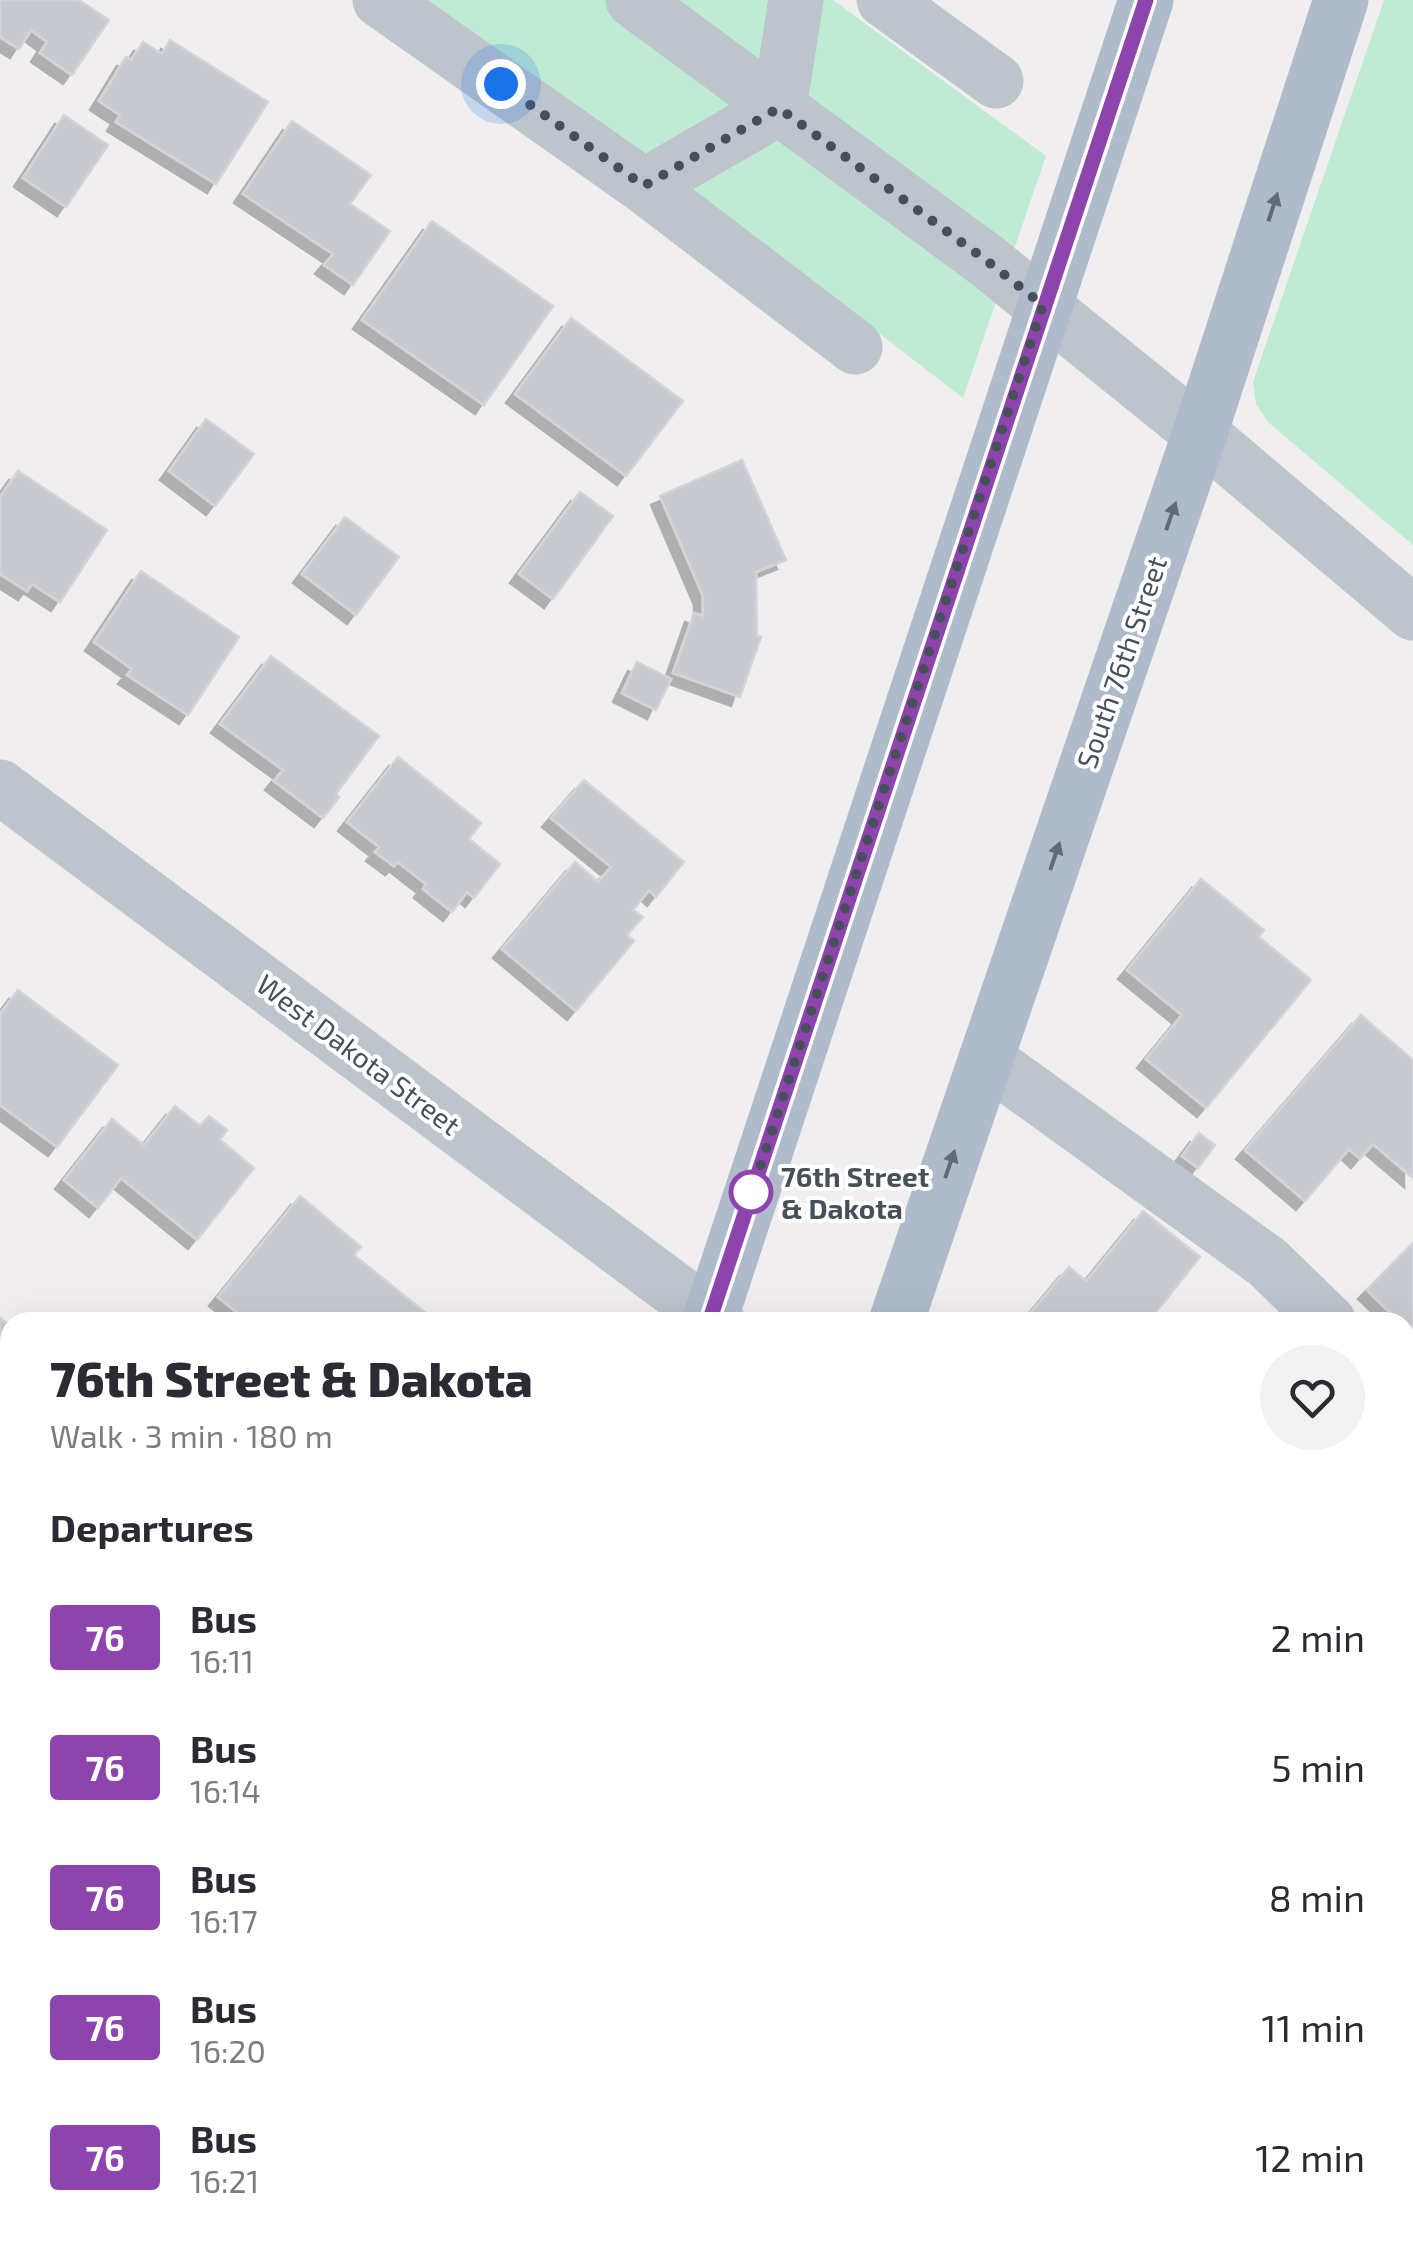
<!DOCTYPE html>
<html lang="en">
<head>
<meta charset="utf-8">
<style>
	body { margin:0; font-family:"Exo 2",sans-serif; background:#f2f2f3; color:#2b2b33; height:100vh; display:flex; flex-direction:column; font-size:38px; white-space:nowrap }
	* { box-sizing:border-box; margin:0 }
	p { font-size:32px; color:#7c7c81 }
	.icon { flex:none; width:55px; height:55px; fill:none; stroke:currentColor; stroke-width:2; stroke-linecap:round; stroke-linejoin:round }
	.map { position:relative; flex:1; overflow:hidden }
	.sheet { position:absolute; left:0px; top:1312px; width:1415px; height:932px; display:flex; flex-direction:column; background:#fff; border-radius:30px 30px 0 0; box-shadow:0 10px 40px #0002 }
	.sheet>* { flex:none }
	.badge { padding:0 20px; border-radius:8px; font-size:35px; line-height:65px }
	.you { position:absolute; width:50px; height:50px; margin:-25px; border:8px solid #fff; border-radius:50%; background:#1a73e8; box-shadow:0 0 0 15px #1a73e833 }
	.map>.badge { position:absolute; translate:-50% -50%; box-shadow:0 0 0 5px #fff }
	h2 { padding:0 50px; font-size:38px; line-height:90px }
	.round { display:grid; place-items:center; flex:none; width:105px; height:105px; border-radius:52px; background:#f2f2f3 }
	.overview { display:flex; align-items:center; justify-content:space-between; height:170px; padding:0 50px }
	h1 { font-size:48px; font-weight:800; line-height:75px }
	ul { padding:0; list-style:none }
	li { display:flex; align-items:center; gap:30px; height:130px; padding:0 50px }
	li div { flex:1 }
	li b { display:block; font-size:38px }
	li em { font-style:normal }
	li .badge { min-width:110px; font-weight:700; text-align:center }
	.map>svg:first-child { display:block }
	.green { fill:#bfebd4 }
	.building { fill:#c8cad0; stroke:#d2d4d9; stroke-width:2.5; filter:url(#shadow) }
	.lines { fill:none; stroke-linecap:round; stroke-linejoin:round }
	.path { stroke:#79c7a7; stroke-width:6; stroke-dasharray:8 5; stroke-linecap:butt }
	.minor { stroke:#bdc4cc; stroke-width:55 }
	.major { stroke:#afbbcb; stroke-width:55 }
	.oneway { fill:#616b76 }
	.line-casing { stroke:#fff; stroke-width:22 }
	.line { stroke:#8e44ad; stroke-width:15 }
	.walk { stroke:#47505a; stroke-width:10; stroke-dasharray:0 18 }
	.stop-dot { fill:#fff; stroke:#8e44ad; stroke-width:5 }
	.labels { text-anchor:middle; dominant-baseline:central; stroke-width:8; stroke-linejoin:round; paint-order:stroke }
	.street-label { font-size:28px; fill:#47505a; stroke:#fff }
	.stop-label { font-size:28px; font-weight:bold; fill:#47505a; stroke:#fff; text-anchor:start }
</style>
</head>
<body>
<div class="map">
<svg width="1413" height="2244" viewBox="0 0 1413 2244">
	<defs>
		<filter id="shadow"><feDropShadow dx="-9" dy="9" stdDeviation="0" flood-color="#0004"/></filter>
	</defs>
	<rect width="100%" height="100%" fill="#f0eeee"/>
	<!-- green -->
	<path class="green" d="M419,0H833L1046,156L963,398L714,206Z
		M1384,0H1413V545L1269,423L1256,404L1253,382Z"/>
	<!-- building -->
	<path class="building" d="M0,0H79L109,20L72,75L40,53L47,42L31,30L19,49L0,37Z
		M170,40L268,102L216,184L116,122L120,115L99,101L126,57L131,60L143,42L162,54Z
		M64,115L108,145L66,207L23,178Z
		M292,121L371,175L350,204L390,231L353,285L324,265L333,254L243,194Z
		M432,221L553,306L484,405L362,320Z
		M571,318L683,401L626,476L515,394Z
		M206,419L254,454L215,506L169,471Z
		M742,460L786,560L756,572L757,636L761,637L740,697L673,673L694,613L703,616V596L660,496Z
		M18,471L107,530L60,602L32,584L27,591L0,574V497Z
		M580,492L613,516L553,599L519,574Z
		M345,517L399,557L356,615L302,574Z
		M141,571L239,637L188,715L127,675L132,669L94,642Z
		M271,656L379,736L336,794L339,797L323,818L274,781L283,770L220,724Z
		M637,662L671,679L656,710L622,693Z
		M398,757L481,823L469,839L500,864L474,898L467,892L452,912L423,889L426,884L398,862L394,866L375,852L379,847L347,822Z
		M584,780L684,862L656,897L649,890L633,910L643,917L627,935L634,941L576,1011L502,949L575,862L598,882L611,867L551,818Z
		M1201,879L1264,930L1259,937L1311,980L1206,1108L1146,1059L1182,1015L1127,970Z
		M18,990L118,1065L57,1147L0,1105V1014Z
		M1361,1015L1413,1060V1178L1373,1144L1360,1159L1349,1149L1305,1201L1245,1150Z
		M175,1106L200,1126L209,1116L227,1130L220,1140L254,1168L197,1240L121,1178L98,1208L64,1180L112,1119L144,1145Z
		M1199,1133L1215,1145L1198,1168L1182,1156Z
		M300,1196L361,1247L354,1255L437,1322H275L271,1320L269,1322H249L218,1297Z
		M1143,1211L1200,1257L1148,1322H1023L1069,1267L1086,1281Z
		M1413,1243V1324L1407,1330L1405,1322H1400L1367,1290Z
		M0,1318L10,1326V1335L0,1347Z
		M1405,1467L1413,1475V1540L1405,1548Z
		M1405,1628L1413,1637V1756L1405,1747Z
		M10,1907V1958L0,1954V1936Z
		M0,2226L10,2230V2235H25L46,2242V2244H0Z
		M75,2235H177L174,2244H102Z
		M1151,2235H1232L1234,2238L1226,2244H1157Z
		M1284,2235H1369L1357,2244H1290Z"/>
	<g class="lines">
		<!-- path -->
		<path class="path" d="M0,1493L10,1496"/>
		<!-- minor -->
		<path class="minor" d="M380,0L644,186L855,347
			M633,0L987,261L1200,433L1413,613
			M884,0L996,81
			M644,186L779,108L796,0
			M0,787L718,1322
			M986,1059L1267,1262L1329,1322
			M1405,1397L1413,1405
			M1405,2018L1413,2033
			M323,2244L327,2235
			M657,2244L660,2235"/>
		<!-- major -->
		<path class="major" d="M709,1322L1146,0
			M896,1322L1200,433L1341,0
			M399,2244L402,2235
			M585,2244L588,2235"/>
	</g>
	<!-- one-way arrows -->
	<defs><path id="oneway-solid" d="M-6-.8H1V-3.2L6.5 0L1 3.2V.8H-6Z" transform="scale(2.5)"/></defs>
	<g class="oneway">
		<use href="#oneway-solid" transform="translate(1273 207) rotate(-72)"/>
		<use href="#oneway-solid" transform="translate(1171 516) rotate(-71)"/>
		<use href="#oneway-solid" transform="translate(1055 856) rotate(-71)"/>
		<use href="#oneway-solid" transform="translate(950 1164) rotate(-71)"/>
	</g>
	<g class="lines">
		<defs>
			<path id="line" d="M709,1322L1146,0"/>
		</defs>
		<!-- line casing -->
		<use href="#line" class="line-casing"/>
		<!-- line -->
		<use href="#line" class="line"/>
		<!-- walk -->
		<path class="walk" d="M501,84L644,186L779,108L987,261L1043,305L748,1204L751,1192"/>
	</g>
	<!-- markers -->
	<circle class="stop-dot" cx="751" cy="1192" r="20"/>
	<g class="labels">
		<!-- street labels -->
		<g class="street-label">
			<text transform="translate(1121 662) rotate(-71)">South 76th Street</text>
			<text transform="translate(359 1054) rotate(37)">West Dakota Street</text>
		</g>
		<!-- stop labels -->
		<g class="stop-label">
			<text x="781" y="1176">76th Street<tspan x="781" dy="32">&amp; Dakota</tspan></text>
		</g>
	</g>
</svg>
<div class="you" style="left:501px;top:84px"></div>
<section class="sheet">
<div class="overview"><div><h1>76th Street &amp; Dakota</h1><p>Walk · 3 min · 180 m</p></div><a class="round"><svg class="icon" aria-label="heart" viewBox="0 0 24 24"><path d="M12 20l-8-8c-3-5 5-10 8-4 3-6 11-1 8 4z"/></svg></a></div>
<h2>Departures</h2>
<ul>
<li><span class="badge" style="background:#8e44ad;color:#fff">76</span><div><b>Bus</b><p>16:11</p></div><em>2 min</em></li>
<li><span class="badge" style="background:#8e44ad;color:#fff">76</span><div><b>Bus</b><p>16:14</p></div><em>5 min</em></li>
<li><span class="badge" style="background:#8e44ad;color:#fff">76</span><div><b>Bus</b><p>16:17</p></div><em>8 min</em></li>
<li><span class="badge" style="background:#8e44ad;color:#fff">76</span><div><b>Bus</b><p>16:20</p></div><em>11 min</em></li>
<li><span class="badge" style="background:#8e44ad;color:#fff">76</span><div><b>Bus</b><p>16:21</p></div><em>12 min</em></li>
</ul>
</section>
</div>
</body>
</html>
